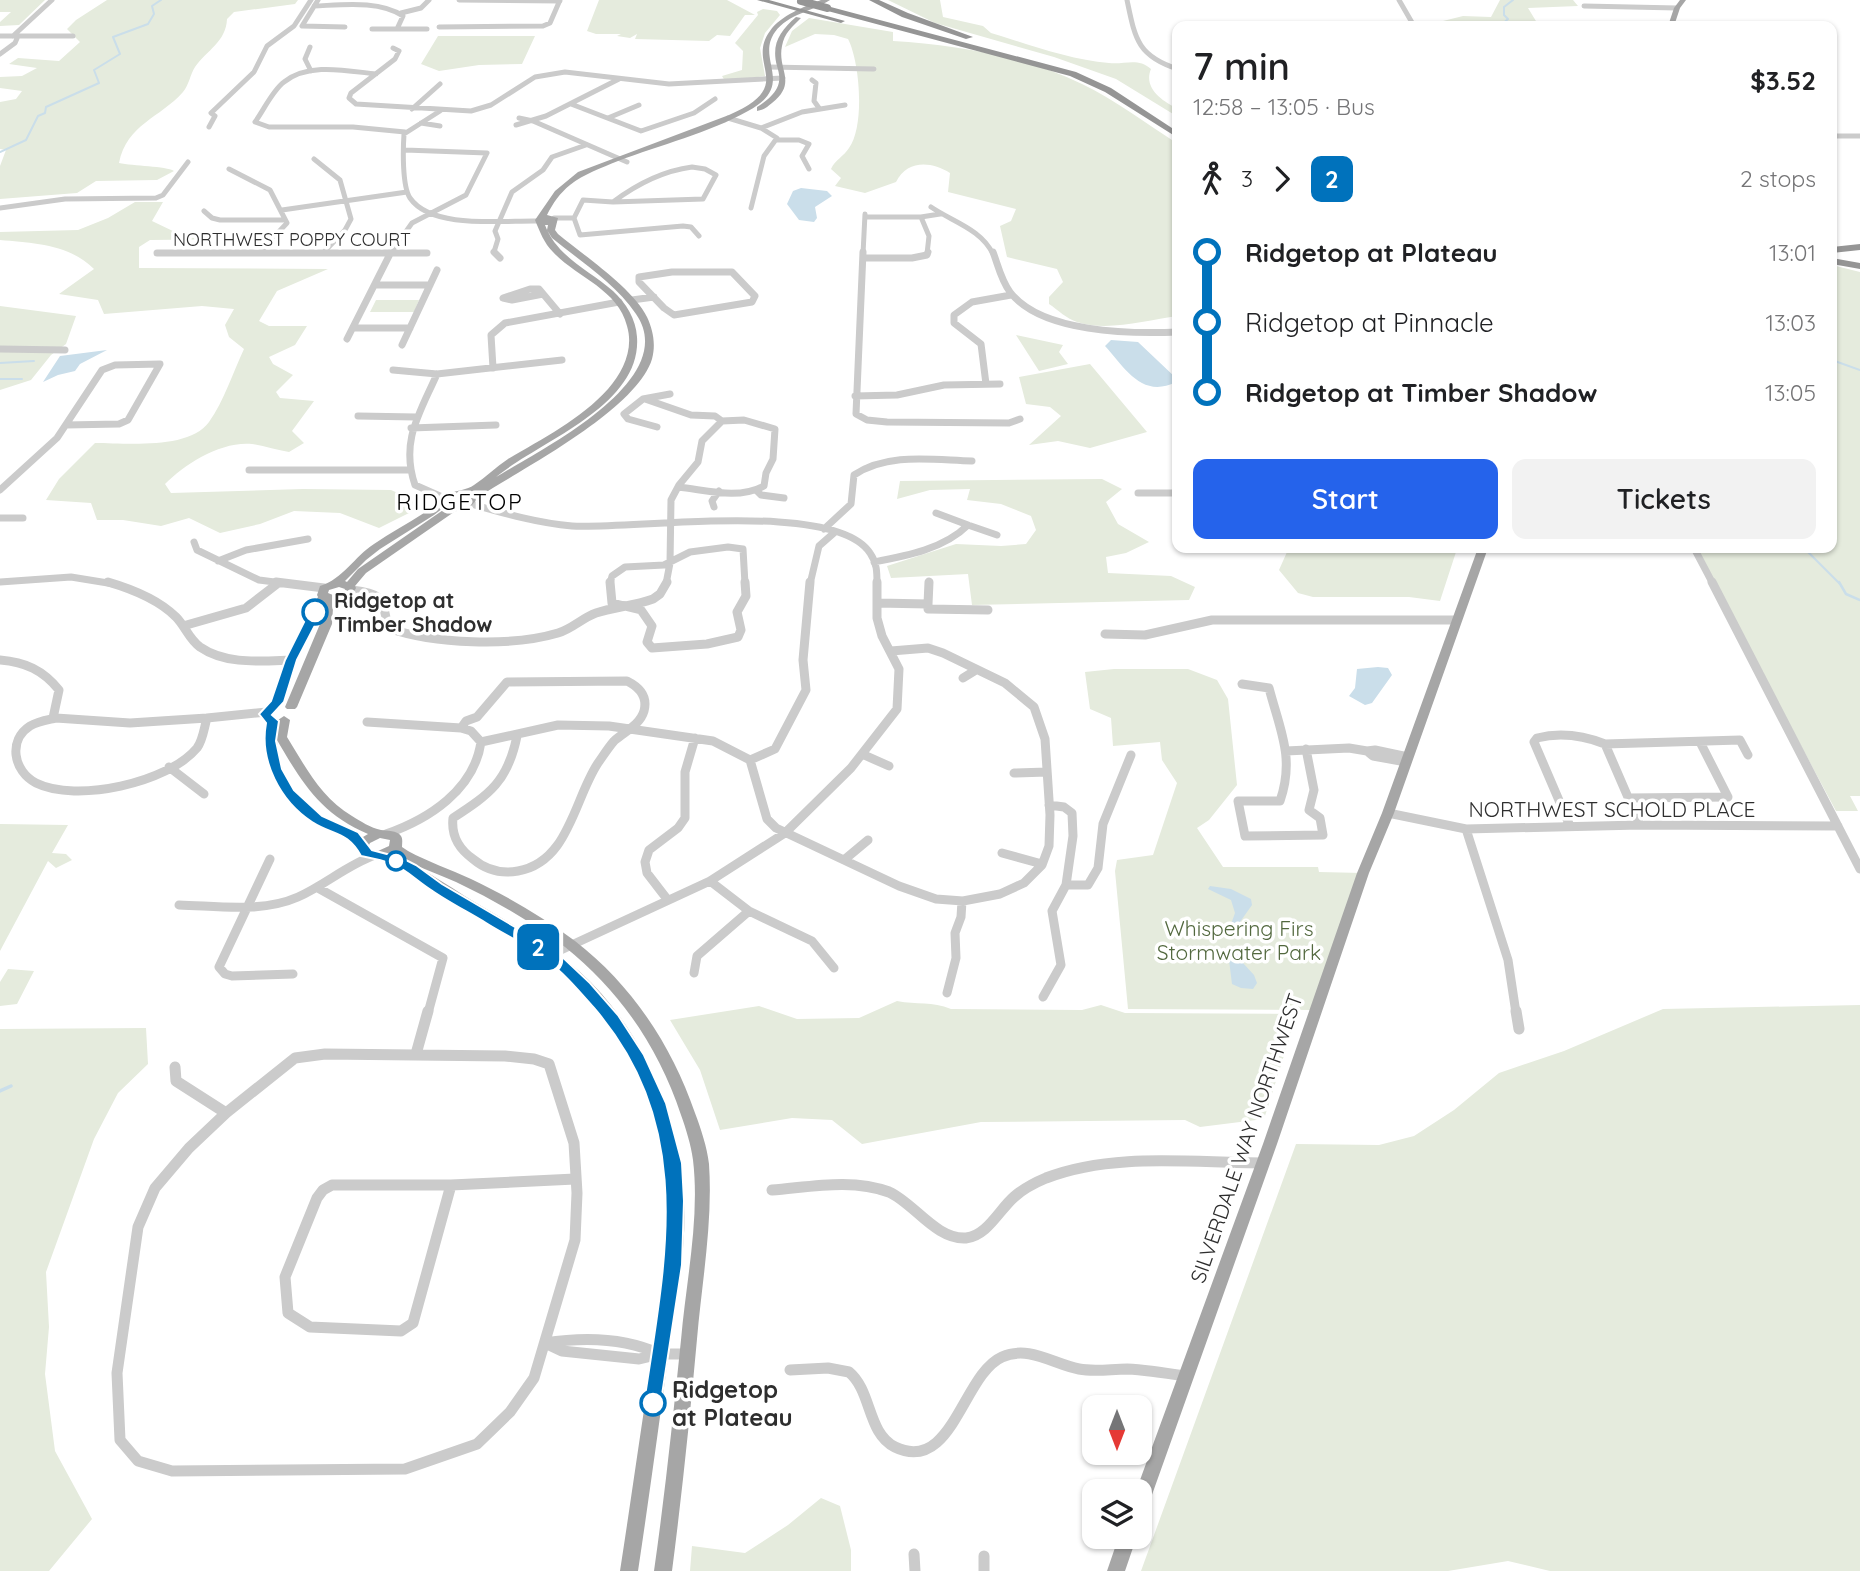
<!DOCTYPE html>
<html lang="en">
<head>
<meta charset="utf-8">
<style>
	body { margin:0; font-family:Quicksand,sans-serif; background:#f2f2f2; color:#202124; height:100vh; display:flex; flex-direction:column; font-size:26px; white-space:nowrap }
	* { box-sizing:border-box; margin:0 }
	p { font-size:23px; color:#757577 }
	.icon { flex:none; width:38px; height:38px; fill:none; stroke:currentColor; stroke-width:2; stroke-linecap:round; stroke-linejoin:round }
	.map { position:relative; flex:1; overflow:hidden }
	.side { position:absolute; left:1172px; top:21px; width:665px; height:532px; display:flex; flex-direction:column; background:#fff; border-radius:14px; box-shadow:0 2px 5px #0004 }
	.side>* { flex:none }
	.badge { padding:0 14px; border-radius:10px; font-size:24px; line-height:46px }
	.needle { width:46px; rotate:180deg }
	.buttons { position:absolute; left:1082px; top:1395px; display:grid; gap:14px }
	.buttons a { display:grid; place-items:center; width:70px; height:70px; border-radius:14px; background:#fff; box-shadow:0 2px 5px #0004; font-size:35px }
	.map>.badge { position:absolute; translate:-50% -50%; box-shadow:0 0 0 4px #fff }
	.legs { display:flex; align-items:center; gap:10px; height:77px; padding:0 21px; font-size:23px }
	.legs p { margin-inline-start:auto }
	.overview { display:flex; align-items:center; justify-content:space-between; height:119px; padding:0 21px }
	h1 { font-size:38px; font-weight:600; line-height:52px }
	.action { display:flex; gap:14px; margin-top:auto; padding:14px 21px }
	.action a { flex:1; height:80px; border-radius:14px; background:#2563eb; color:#fff; font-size:28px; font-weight:600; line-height:80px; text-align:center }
	.action a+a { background:#f2f2f2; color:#202124 }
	ul { padding:0 21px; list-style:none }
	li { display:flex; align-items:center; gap:24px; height:70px; font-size:26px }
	li i { display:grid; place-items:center; width:10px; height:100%; margin:0 9px; background:currentColor }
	li i::after { content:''; width:18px; height:18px; margin:-9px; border:5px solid; border-radius:50%; background:#fff }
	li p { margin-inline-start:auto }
	li:first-child i { background:linear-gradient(#0000 50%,currentColor 0) }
	li:last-child i { background:linear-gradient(currentColor 50%,#0000 0) }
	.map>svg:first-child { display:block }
	.green { fill:#e5ebdd }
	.water { fill:#cadeea }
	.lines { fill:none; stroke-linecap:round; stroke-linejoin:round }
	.stream-far2 { stroke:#cadeea; stroke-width:2 }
	.stream-far1 { stroke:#cadeea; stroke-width:2.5 }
	.stream { stroke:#cadeea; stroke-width:3.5 }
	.minor-far3 { stroke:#cbcbcb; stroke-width:5 }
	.minor-far2 { stroke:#cbcbcb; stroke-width:7 }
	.minor-far1 { stroke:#cbcbcb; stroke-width:9 }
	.minor { stroke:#cbcbcb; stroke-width:11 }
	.major { fill:#a6a6a6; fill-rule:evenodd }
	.highway { fill:#959595; fill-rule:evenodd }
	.highway-bridge { stroke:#959595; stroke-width:8 }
	.line-1 { fill:#0072bc; stroke:#fff; stroke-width:2 }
	.stop-1-dot { fill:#fff; stroke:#0072bc; stroke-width:3.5 }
	.labels { text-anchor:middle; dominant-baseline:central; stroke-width:7; stroke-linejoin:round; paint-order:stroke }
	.far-street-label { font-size:18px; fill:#2e2e2e; stroke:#fff }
	.stop-label { font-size:21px; font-weight:bold; fill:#2e2e2e; stroke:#fff; text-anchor:start }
	.street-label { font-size:21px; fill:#2e2e2e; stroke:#fff }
	.park-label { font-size:21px; fill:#52683e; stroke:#fff }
	.neighbourhood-label { font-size:23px; letter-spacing:2px; fill:#000; stroke:#fff }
	.near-stop-label { font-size:24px; font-weight:bold; fill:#2e2e2e; stroke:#fff; text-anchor:start }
</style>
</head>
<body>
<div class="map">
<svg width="1860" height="1571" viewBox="0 0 1860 1571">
	<rect width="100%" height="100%" fill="#fff"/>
	<!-- green -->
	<path class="green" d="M0,0H45L19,25L0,26V22L11,12H0Z
		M107,0H298L295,4L234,12L227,19C226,42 207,50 195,67C190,75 189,85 183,92C160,118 127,124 119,163C133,166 166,166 174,171L157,180L96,181L77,193L0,199V166L6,150L0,149V102L16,99L22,91L0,88V77L22,76L37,68L9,64L18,58L59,61L80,42L67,29L76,20Z
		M599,0H727L755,15H745L730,36L717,35L709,41L635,39L637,34L630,38L617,36L621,34H596L587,31Z
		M888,0H940L943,17L983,26L991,33L1001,36C1036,47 1073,60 1109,63C1124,65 1138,57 1151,69C1143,88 1162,101 1178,109V117L1116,79L1054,57L935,23Z
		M1500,0H1573L1578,6L1528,8L1539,26L1413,25H1427L1463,16L1491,17Z
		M763,9L777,11L780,15L765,33L760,48L765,76L725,81L722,76L742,70L743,51L735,43L758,15L757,12Z
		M809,18L893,32V41C956,45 1024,56 1082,84C1115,100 1147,124 1178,144V316C1146,320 1108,332 1077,322C1067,319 1058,310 1049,304V297L1063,282L1057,269L1007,257L1000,226L1011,221L1016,209L948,192L950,173C931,161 907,160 896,182L865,193L835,186L841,178L831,169C835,160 844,156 849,148C865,126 860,62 848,39L834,35L815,34L785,47L792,31Z
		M438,36H535L522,64L479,65L439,71L421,64Z
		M135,202H163L152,221L177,233L241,236L240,239L150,240L139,247V268L328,269L277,291L259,321L269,326H307L295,345L269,357L273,364L293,375L276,392L280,398L314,401L292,431L304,443L289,452C277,450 264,446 252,444C221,441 185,464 165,484L171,493L303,489L391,490L425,505L379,528L340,513L294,511L260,524L220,533L189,518L161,526L123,520H97L91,503L46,500L59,479L95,443C126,443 189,450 209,422C224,401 233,372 244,349L229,337L225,325L234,309L202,306L104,314L98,300L59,294L94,269C69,244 33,243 0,240V232L78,230L108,218Z
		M1832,265L1860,272V796H1850L1858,811H1836L1762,673L1764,672L1759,671L1694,548H1832Z
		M376,300H419L414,312H370Z
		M0,306L76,316L66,344L51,355L31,380L0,390Z
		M1016,335L1063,345L1059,352L1068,364L1039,371Z
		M1090,364L1147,432L1090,448L1058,441L1029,445L1061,416L1050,407L1026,404L1019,377Z
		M1102,479L1122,489L1106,502L1118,524L1149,542L1126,553L1106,557L1108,573L1171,576L1195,587L1189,600L972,605L968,574L891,578L887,566L956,544L1001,546L1026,544L1036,530L1031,516L1001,504L967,500L970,489L930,490L897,499L900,481Z
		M1395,549L1456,552L1440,601L1409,597H1313L1298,593L1279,570L1287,552Z
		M1114,669H1188L1217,680L1228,699L1237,785L1209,820L1197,828L1223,867H1318L1319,872L1363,873L1316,1010L1128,1009L1115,871L1117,860L1153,855L1177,783L1162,760L1160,742L1113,746L1111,718L1090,709L1085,672Z
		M0,824L68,825L52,853L66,854L72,860L56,868L48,861L0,951Z
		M8,969L34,971L17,1004L0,1006V982Z
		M897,1001C917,1005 932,1001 951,1009L1082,1010L1101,1005L1125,1013L1297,1014L1264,1119L1200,1127L1185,1120L981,1122L862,1144L832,1120L792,1118L720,1130L700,1070L670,1020L759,1006L797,1019L859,1018Z
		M1860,1005V1571H1550L1508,1561L1448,1571H1141L1296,1144L1379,1145L1414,1136L1454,1110L1499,1073L1564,1051L1663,1009Z
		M146,1028L148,1064L118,1093L94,1139L46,1272L49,1327L45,1374L55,1451L92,1519L49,1571H0V1029Z
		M821,1498L840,1506L851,1550V1571H690L692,1546L745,1553L788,1525Z"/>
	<!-- water -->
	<path class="water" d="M801,188L827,191L832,196L815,207L817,218L814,222L799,220L787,204L793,191Z
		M1111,340L1138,342L1176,378V382C1142,399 1125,368 1105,346Z
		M107,350L80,364L75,371L58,375L43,382L60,356Z
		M1378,667L1388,668L1392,675L1372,703L1365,705L1349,696L1355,688L1357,669Z
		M1210,886L1231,889L1251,899L1252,905L1235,929L1230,927L1235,913L1231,900L1208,889Z
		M1232,951L1254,975L1257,983L1253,989L1241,988L1232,984L1229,960Z"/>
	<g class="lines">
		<!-- stream-far2 -->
		<path class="stream-far2" d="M1500,26L1508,19L1504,15V7L1513,0
			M0,152L26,140L38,116L45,113L46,107L99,83L94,70L120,54L113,37L148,24L154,14L152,6L161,0
			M1832,360L1860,370
			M0,363L34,361
			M0,379H22
			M1804,548L1840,584"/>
		<!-- stream-far1 -->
		<path class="stream-far1" d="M1839,582L1846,594L1860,600"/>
		<!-- stream -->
		<path class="stream" d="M0,1091L11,1086"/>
		<!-- minor-far3 -->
		<path class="minor-far3" d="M318,0L302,26L345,27
			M459,0L560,1
			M1127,0C1135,38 1137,56 1178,69
			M1399,0L1414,26
			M314,6C342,5 379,0 403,16L397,29
			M1584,6L1677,8
			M401,13L421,8L429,0
			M439,27L543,26L550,23L560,0
			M372,29H427
			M0,36H73
			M13,36L52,0
			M310,47L305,59L311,71
			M393,48L399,51L395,59L351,93L349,98L356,104L471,111L491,105L535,77L565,72L669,84L783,78
			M0,54L15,43L18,36
			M769,67L874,69
			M376,74C347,71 309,62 284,82C272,91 264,110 255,122L269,127H353L405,132
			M812,80L816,83L814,101L819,108
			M571,104L641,131L694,113L715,99
			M412,109L440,84
			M440,111L404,134C403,149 402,186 410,198C432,230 505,220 539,221
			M519,118L533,121L627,162
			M608,118L639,105
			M728,118L761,128L777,138L764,156L751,208
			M421,123L440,126
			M516,125L546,116L619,79
			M209,127L215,116L211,113L254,72L267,46L294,26L311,0
			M761,128L802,112L845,105
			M1832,136H1860
			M777,140H799L809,144L802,156L809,169
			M314,159L340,180L351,219L345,230L324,252
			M692,167L705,169L716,175L703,199L613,202C637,184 662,171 692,167Z
			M229,169L270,190L287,223L259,253
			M931,207C953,222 981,229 993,254
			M0,208L65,199L156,198L163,195L188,162
			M282,210L407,192
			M204,211L212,218L220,220H285
			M865,217H921L940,214
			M921,217L929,236L927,254
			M554,218H574
			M574,218L583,200L613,202
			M574,218L580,235L683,226L691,227L699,236
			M157,253H427
			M390,254L412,223L466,195L487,153L405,150
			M496,254L494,252L498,239L495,231L512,192L543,170L552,157L586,145
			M863,254L865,214"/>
		<!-- minor-far2 -->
		<path class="minor-far2" d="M494,252L500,258
			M863,252L856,414L867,420L887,422L1009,423L1020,419
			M993,252C998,265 1001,280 1010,292C1041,333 1131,334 1178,332
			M157,253H427
			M864,258H912L927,255L928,252
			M672,272H732L755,296L752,302L674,315L664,308L639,282V277Z
			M375,285H430
			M543,294L512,300L503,298L530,289H539L560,314
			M632,300L654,297
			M353,328H410
			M347,339L391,252
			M402,345L437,270
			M0,349L65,350
			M493,368L491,335L505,323L619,302
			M393,370L437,374L562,360
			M437,374C420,413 400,441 415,485L449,500
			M986,384L981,344L954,323V315L972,302L1011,295
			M855,396L897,395L944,385L1000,384
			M645,399L691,415L715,416L722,421
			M358,416L416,417
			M657,427L628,419L624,414L643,399L670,394
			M411,428L496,425
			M249,470H410
			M678,487C707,490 737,500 764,486L766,473L773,459L775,429L744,420L722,421
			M0,490L57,438L102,370L115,365L160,364L128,420L119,424L66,425
			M757,491L761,495L784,498
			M1138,493H1178
			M468,503C503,513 536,523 572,526C632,530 835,499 870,553C877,563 877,572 877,584
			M714,507L712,501L719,491
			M0,518H23
			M968,525L997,535
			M824,529L851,504L854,475C888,452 933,460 972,461
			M194,542L197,550L259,580L290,584
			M1694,548L1713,584
			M218,561L246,550L308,539
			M874,562C906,556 944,549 968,525L936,513
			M0,582L71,577L114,584
			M610,584L612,576L625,567L664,565L690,552L728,547L743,549L745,584
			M666,584L670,563L671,500L679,485L698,462L702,441L722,421
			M810,584L819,546L835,532"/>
		<!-- minor-far1 -->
		<path class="minor-far1" d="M108,582C132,589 159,600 176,617C185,626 189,639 200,647C226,665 261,661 291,660
			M276,582L324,588
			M610,582L612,603L641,610L652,626L647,642L652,648L707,644L738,637L741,630L737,612L746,596L745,582
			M1712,582L1860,869
			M351,590C383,594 382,597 388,628C434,644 511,647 558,633C572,629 582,618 596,613C614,607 634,606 653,599L660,594L667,582
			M878,603L928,604V609L988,610
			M928,604L929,582
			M183,626L246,608L277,584
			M1105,634L1145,635L1212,620H1457
			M0,660C25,662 43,670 59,690L53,718
			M963,678L976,670
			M1242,684L1269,688C1280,730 1295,758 1280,801H1238L1245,836L1323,835L1320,818L1309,810L1314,790L1306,749
			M56,718L130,723L207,718C204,728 203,740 197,748C168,783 76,803 36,783C13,771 8,740 30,726C38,721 47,720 56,718Z
			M207,718L267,712
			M367,722L461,728L471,731L481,742L558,725L609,726L713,741L750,760L767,819L776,828L899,886L936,899L963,901L1000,894L1024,883L1042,865L1049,846L1050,815L1045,739L1034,707L1005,683L943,653L928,648L891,651
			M461,728L466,721L477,717L507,682L627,681C639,687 648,696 644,711C640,725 624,732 614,741C608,748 603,756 598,763C574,799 569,862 518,871C501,874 486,870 473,859C459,849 451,836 453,818C490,794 508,781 517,736
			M1286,751L1349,748L1367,751
			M862,754L889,766
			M750,760L775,749L806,690L803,660L810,582
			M1406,762L1373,756L1367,751L1375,750L1408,757
			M169,767L204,794
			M1014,773L1047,772
			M1629,798L1728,797L1700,742
			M1388,813L1466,829L1640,825L1838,826
			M1640,825L1605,744L1740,740L1748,755
			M1570,826L1534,742L1537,738C1561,732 1582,735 1605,744
			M1466,829L1508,960L1516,1013
			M386,834C429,819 474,790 481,742
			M1002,853L1042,864
			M270,859L219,967L225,974L232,976L293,974
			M844,860L868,840
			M710,881L749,911L812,941L834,968
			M1066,885H1088L1098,868L1103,824L1131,755
			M318,888L443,958L428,1013
			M667,899L647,873L645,862L649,850L678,828L685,818V772L695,738
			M179,905C218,906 262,913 298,897C325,885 347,865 375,855
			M550,955L710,881L785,833L851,768L897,709L899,669L882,636L877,618V582
			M694,973L697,956L749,911
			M947,993L956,958L955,933L961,917L962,901
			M1043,997L1061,965L1052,911L1066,885L1073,836L1072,813L1064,807L1049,805"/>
		<!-- minor -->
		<path class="minor" d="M1516,1011L1519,1029
			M325,1054L505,1056L534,1059L549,1064L574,1143L577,1193L575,1240L534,1378L510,1412L477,1444L405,1469L172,1471L138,1461L120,1440L117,1373L138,1227L155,1188L189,1148L226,1113L295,1058Z
			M416,1054L428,1011
			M175,1067L176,1081L226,1113
			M332,1185H451L413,1323L401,1331L310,1327L288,1313L285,1277L317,1198L323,1190Z
			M451,1185L575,1179
			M772,1190C810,1187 852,1178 889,1192C914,1203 936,1240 966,1238C987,1236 999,1210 1014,1197C1023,1189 1034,1183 1046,1178C1113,1152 1192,1163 1263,1163
			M545,1343L562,1351L639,1359L660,1354H687
			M545,1343C583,1337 625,1338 660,1354
			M790,1370L828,1368L849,1372C872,1391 867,1433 895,1447C952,1475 963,1374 1002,1357C1029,1345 1053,1364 1079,1369C1095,1372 1111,1369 1127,1369C1146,1370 1166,1373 1185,1376
			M914,1554L915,1571
			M984,1556V1571"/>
		<!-- major -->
		<path class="major" d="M821,0H830C813,11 788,14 775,32C755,60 797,85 748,111C709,133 660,145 618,161C601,168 584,174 570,185C560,193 553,203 547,215L558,218L555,230L558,234C583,255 633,288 647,317C653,330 656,344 652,359C637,409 524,468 480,496L472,505L454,512L366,573L355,586L356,588L351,597L342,600L333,608L332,624L297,707L295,709H287L285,707L320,624L322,611L297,660L286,696L277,709H269L267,707L274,696L285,660L318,597L317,595L320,586C343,579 354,557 374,544C390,533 407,524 424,513C432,507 440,499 449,494C457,490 467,490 474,485C486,477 496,467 508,459C542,439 581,419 608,389C623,372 634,349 627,326C618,289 576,277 553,252C544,243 540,232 535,220L555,191L578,172L729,115C798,85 745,65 770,31C781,15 804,7 821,0ZM545,225H548L547,230L552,238C580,261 615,283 636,314C682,380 540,450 496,477C540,441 642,406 637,337C636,319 626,303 613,291C589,270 557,257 545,225ZM471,494L464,501L446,508L358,569L347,582L345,581L366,560L380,549L434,515L456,498ZM339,587L345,589L343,593L333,595L328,593L329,590Z
			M1680,0H1686L1680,8L1674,26H1668L1674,8Z
			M796,17L801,18C793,26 784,33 782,46C777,70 798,82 772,103C767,107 764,110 757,111V107C765,102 773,96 777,88C781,80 779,73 777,66C771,44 780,31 796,17Z
			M1478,548H1488L1394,813L1369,873L1277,1144L1148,1506L1145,1511L1139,1514V1491H1136L1263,1144L1357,873L1382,813Z
			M284,716L290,720L287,737C305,766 321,798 352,816C360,821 371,828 381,830C387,831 397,830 401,836C403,839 402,843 402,847L408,851C428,862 450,869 471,879C507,896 543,917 575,941C632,985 672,1046 695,1113C701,1129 707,1147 709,1164C713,1222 702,1281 697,1339C690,1416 682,1494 672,1571H654C665,1494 673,1417 681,1340C686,1281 700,1219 693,1160C691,1145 686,1129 681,1115C659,1048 620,991 565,947C532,922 494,900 456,882C436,873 413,866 394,853L391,855C426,868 456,892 488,910C520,929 552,948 580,972C642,1028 679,1115 684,1198C687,1249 676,1300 669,1351C659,1424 649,1498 638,1571H620C631,1500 641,1428 652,1357C659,1305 670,1252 668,1199C665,1118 631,1033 569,978C546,957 519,940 492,924C476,915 461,906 446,897C425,883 402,865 377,859C372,857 367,857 361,856C359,852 356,845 354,843C345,833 326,830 315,823C280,800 260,763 267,721L269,719L273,717L278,720ZM277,740C302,783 321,814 368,834L363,837C352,830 339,826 328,820C298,804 278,774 277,740ZM380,838L390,840L389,846L378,851L370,850L368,847L370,843Z
			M1119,1536H1137L1125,1571H1107Z"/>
		<!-- highway -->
		<path class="highway" d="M757,0H769L845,21L841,23Z
			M869,0H879L908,13L973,37L966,39L902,17Z
			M827,6L1076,72L1111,88L1178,132V138L1105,92L1070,76L824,10L823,8Z
			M1860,244V250L1832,253V247Z
			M1832,258L1860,263V269L1832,264Z"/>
		<!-- highway-bridge -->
		<path class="highway-bridge" d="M801,1L827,8"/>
	</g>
	<!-- line-1 -->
	<path class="line-1" d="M315,608L322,612L297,660L284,702L272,715L279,721L276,741L282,769L294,790L322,816L358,832L372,850L402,858L416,865L442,884L556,951L590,983L618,1015L644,1055L666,1103L682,1163L684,1201L682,1265L660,1408L653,1411L647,1408L644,1403C665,1260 697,1128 594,1008C579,991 563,972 545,959C527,945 505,935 486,923C468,912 448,902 431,890C418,882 407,870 392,864C382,860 371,858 361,856C347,831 334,836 312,822C280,801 259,761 266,723L259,714L271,701L285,660L309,612Z"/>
	<!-- markers -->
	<g class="stop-1-dot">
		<circle cx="315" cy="612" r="12"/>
		<circle cx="396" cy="861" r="9"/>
		<circle cx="653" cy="1403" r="12"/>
	</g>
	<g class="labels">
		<!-- far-street labels -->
		<g class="far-street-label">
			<text x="292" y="239">NORTHWEST POPPY COURT</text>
		</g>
		<!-- stop labels -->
		<g class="stop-label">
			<text x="334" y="600">Ridgetop at<tspan x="334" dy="24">Timber Shadow</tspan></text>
		</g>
		<!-- street labels -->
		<g class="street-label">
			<text x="1612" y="809">NORTHWEST SCHOLD PLACE</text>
			<text transform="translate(1246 1138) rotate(-71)">SILVERDALE WAY NORTHWEST</text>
		</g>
		<!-- park labels -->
		<g class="park-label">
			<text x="1239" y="928">Whispering Firs<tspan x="1239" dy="24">Stormwater Park</tspan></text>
		</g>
		<!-- neighbourhood labels -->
		<g class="neighbourhood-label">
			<text x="460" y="501">RIDGETOP</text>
		</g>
		<!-- near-stop labels -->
		<g class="near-stop-label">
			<text x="672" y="1389">Ridgetop<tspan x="672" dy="28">at Plateau</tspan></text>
		</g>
	</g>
</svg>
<div class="buttons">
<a><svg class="needle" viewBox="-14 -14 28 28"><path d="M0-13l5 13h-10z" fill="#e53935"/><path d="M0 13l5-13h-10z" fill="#757577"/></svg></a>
<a><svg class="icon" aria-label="layers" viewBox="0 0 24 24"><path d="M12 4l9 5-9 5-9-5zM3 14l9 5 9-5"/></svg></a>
</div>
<b class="badge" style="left:538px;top:947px;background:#0072bc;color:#fff">2</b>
<section class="side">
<div class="overview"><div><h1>7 min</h1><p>12:58 – 13:05 · Bus</p></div><b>$3.52</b></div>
<div class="legs"><svg class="icon" aria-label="walk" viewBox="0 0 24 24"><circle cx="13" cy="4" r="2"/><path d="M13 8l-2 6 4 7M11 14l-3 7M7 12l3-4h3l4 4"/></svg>3<svg class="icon" aria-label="forward" viewBox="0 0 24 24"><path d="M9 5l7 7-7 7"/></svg><b class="badge" style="background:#0072bc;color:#fff">2</b><p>2 stops</p></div>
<ul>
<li><i style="color:#0072bc"></i><b>Ridgetop at Plateau</b><p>13:01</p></li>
<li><i style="color:#0072bc"></i><span>Ridgetop at Pinnacle</span><p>13:03</p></li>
<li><i style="color:#0072bc"></i><b>Ridgetop at Timber Shadow</b><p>13:05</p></li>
</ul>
<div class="action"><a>Start</a><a>Tickets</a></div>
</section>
</div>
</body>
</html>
